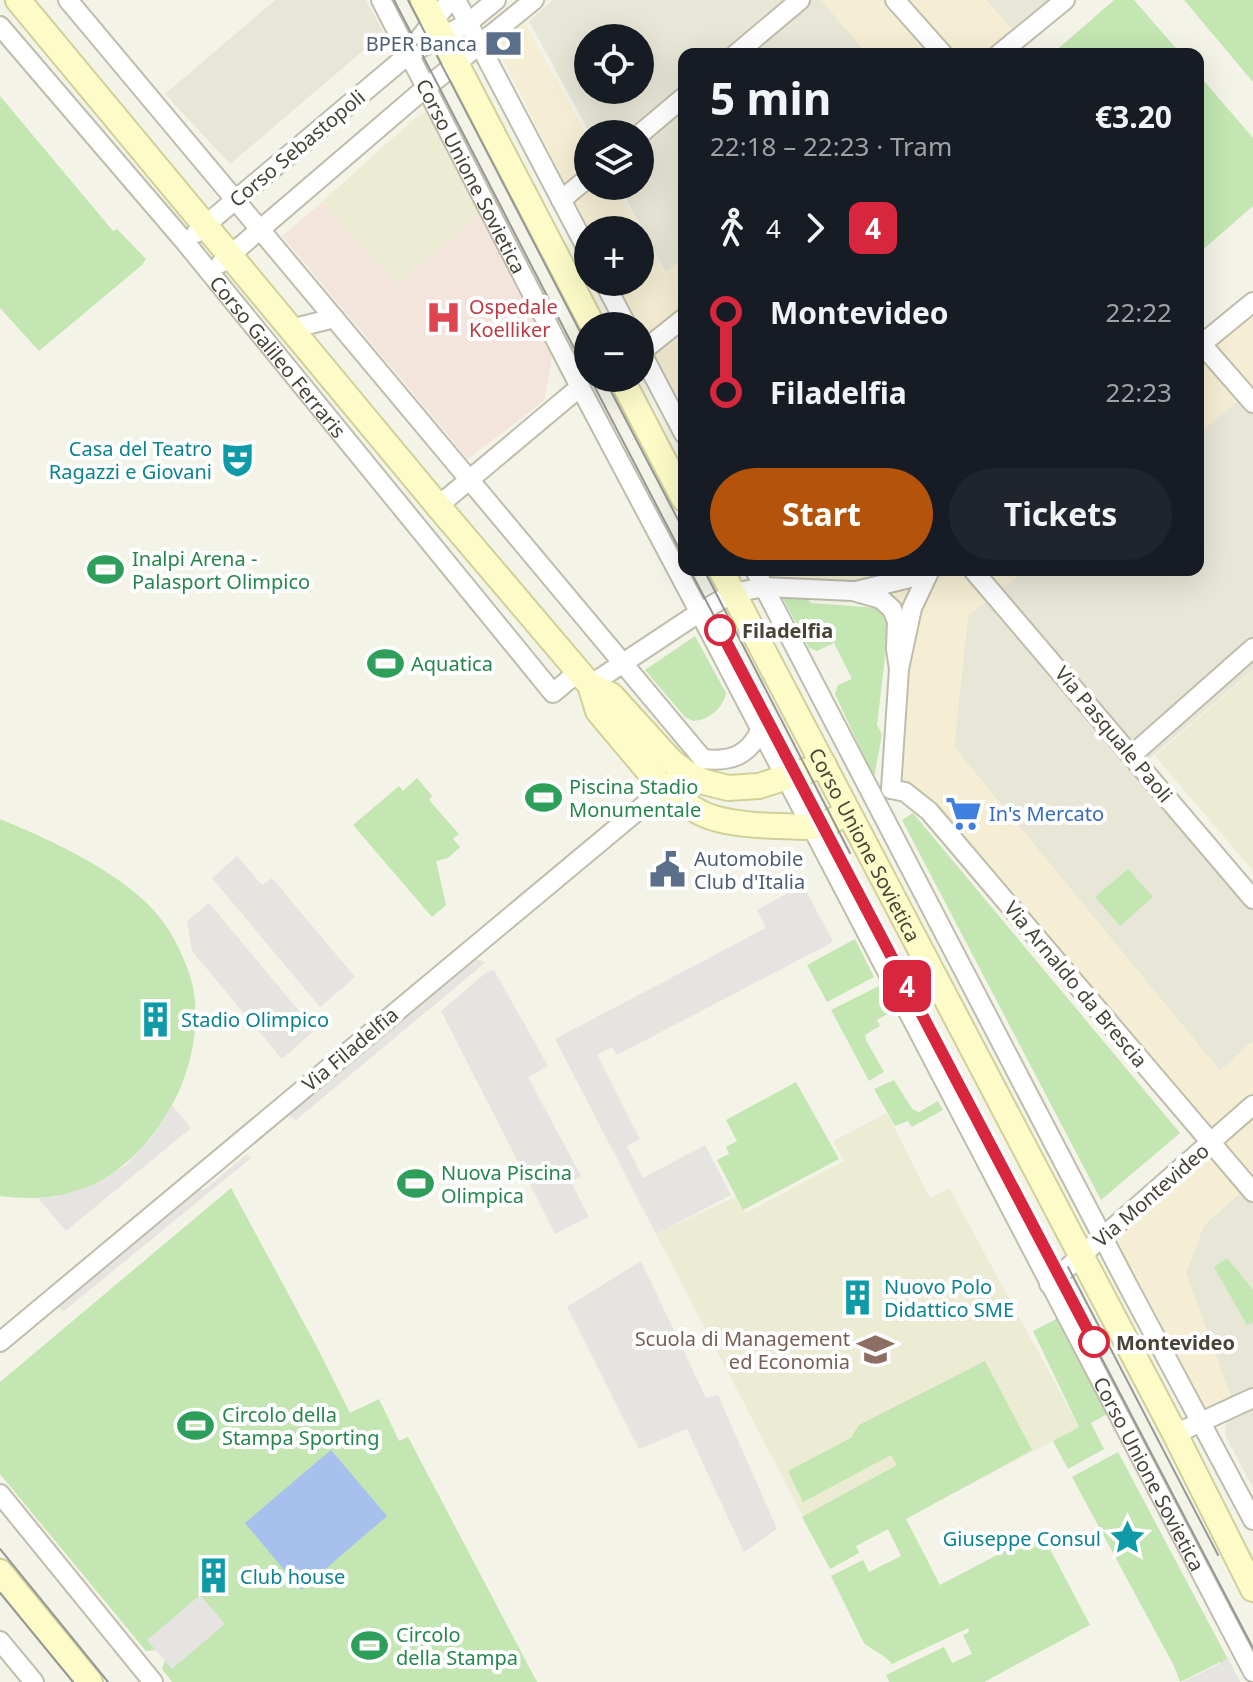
<!DOCTYPE html>
<html lang="en">
<head>
<meta charset="utf-8">
<style>
	body { margin:0; font-family:"Noto Sans",sans-serif; background:#20242c; color:#f1f3f6; height:100vh; display:flex; flex-direction:column; font-size:30px; white-space:nowrap }
	* { box-sizing:border-box; margin:0 }
	p { font-size:26px; color:#9ea1a6 }
	.icon { flex:none; width:44px; height:44px; fill:none; stroke:currentColor; stroke-width:2; stroke-linecap:round; stroke-linejoin:round }
	.map { position:relative; flex:1; overflow:hidden }
	.details { position:absolute; left:678px; top:48px; width:526px; height:528px; display:flex; flex-direction:column; background:#171b24; border-radius:16px; box-shadow:0 8px 32px #0002 }
	.details>* { flex:none }
	.badge { padding:0 16px; border-radius:12px; font-size:28px; line-height:52px }
	.tools { position:absolute; left:574px; top:24px; display:grid; gap:16px }
	.tools a { display:grid; place-items:center; width:80px; height:80px; border-radius:50%; background:#171b24; box-shadow:0 8px 32px #0002; font-size:40px }
	.map>.badge { position:absolute; translate:-50% -50%; box-shadow:0 0 0 4px #fff }
	.legs { display:flex; align-items:center; gap:12px; height:88px; padding:0 32px; font-size:26px }
	.legs p { margin-inline-start:auto }
	.summary { display:flex; align-items:center; justify-content:space-between; height:136px; padding:0 32px }
	h1 { font-size:44px; font-weight:700; line-height:60px }
	.button { display:flex; gap:16px; margin-top:auto; padding:16px 32px }
	.button a { flex:1; height:92px; border-radius:48px; background:#b45309; color:#fff; font-size:32px; font-weight:700; line-height:92px; text-align:center }
	.button a+a { background:#20242c; color:#f1f3f6 }
	ul { padding:0 32px; list-style:none }
	li { display:flex; align-items:center; gap:28px; height:80px; font-size:30px }
	li i { display:grid; place-items:center; width:12px; height:100%; margin:0 10px; background:currentColor }
	li i::after { content:''; width:20px; height:20px; margin:-10px; border:6px solid; border-radius:50%; background:#171b24 }
	li p { margin-inline-start:auto }
	li:first-child i { background:linear-gradient(#0000 50%,currentColor 0) }
	li:last-child i { background:linear-gradient(currentColor 50%,#0000 0) }
	.map>svg:first-child { display:block }
	.residential { fill:#e7e6d7; fill-rule:evenodd }
	.commercial { fill:#f5eed4 }
	.education { fill:#ecebd3 }
	.medical { fill:#f4e5dc }
	.green { fill:#c3e6b2 }
	.parking { fill:#e5e4e0 }
	.water { fill:#a7c0ee }
	.lines { fill:none; stroke-linecap:round; stroke-linejoin:round }
	.street-casing { stroke:#bfbdab; stroke-width:22 }
	.secondary-casing { stroke:#d2d099; stroke-width:28 }
	.street { stroke:#fff; stroke-width:18 }
	.secondary { stroke:#fdfcc9; stroke-width:24 }
	.tram { stroke:#979797; stroke-width:2 }
	.line-1-casing { stroke:#fff; stroke-width:18 }
	.line-1 { stroke:#d7263d; stroke-width:12 }
	.stop-1-dot { fill:#fff; stroke:#d7263d; stroke-width:4 }
	.labels { text-anchor:middle; dominant-baseline:central; stroke-width:8; stroke-linejoin:round; paint-order:stroke }
	.service-label { font-size:20px; fill:#4e5e75; stroke:#fff; text-anchor:end }
	.street-label { font-size:20px; fill:#474437; stroke:#fff }
	.health-label { font-size:20px; fill:#be3a42; stroke:#fff; text-anchor:start }
	.culture-label { font-size:20px; fill:#0d838f; stroke:#fff; text-anchor:start }
	.leisure-label { font-size:20px; fill:#27864d; stroke:#fff; text-anchor:start }
	.stop-label { font-size:20px; font-weight:bold; fill:#474437; stroke:#fff; text-anchor:start }
	.shop-label { font-size:20px; fill:#366cbe; stroke:#fff; text-anchor:start }
	.education-label { font-size:20px; fill:#785e54; stroke:#fff; text-anchor:end }
</style>
</head>
<body>
<div class="map">
<svg width="1253" height="1682" viewBox="0 0 1253 1682">
	<rect width="100%" height="100%" fill="#f4f3e8"/>
	<!-- residential -->
	<path class="residential" d="M275,0H366L384,33L230,164L165,94Z
		M553,0H822L868,54H684V257L666,273L619,186H640V134H590L529,21ZM588,38H640V90H588Z
		M986,0H1068L1019,38Z
		M1246,394L1253,403V670L1149,759L1253,882V1041L1220,1071L954,747L968,616L1025,570H1198V432Z
		M1253,1182V1488L1225,1435L1228,1391L1186,1273L1204,1225Z"/>
	<!-- commercial -->
	<path class="commercial" d="M821,0H986L1019,38L999,54H867Z
		M522,18L588,137V186H616L665,273L684,257V427L640,337V326H635L613,282H640V230L588,231L494,40Z
		M1253,302V403L1245,395L1198,434V347Z
		M755,570H1026L968,616L954,747L1220,1071L1253,1042V1182L1204,1225L1186,1273L1235,1408L1202,1423L1103,1237L1210,1143L929,811L891,789L899,669L881,599L764,587Z"/>
	<!-- education -->
	<path class="education" d="M426,112L480,213L397,285L322,202L414,119Z
		M1253,671V871L1155,756Z
		M887,1113L930,1198L949,1188L1079,1427L826,1561L656,1234L735,1197L746,1213L844,1161L833,1141Z"/>
	<!-- medical -->
	<path class="medical" d="M322,202L397,285L480,213L553,352L544,401L468,459L282,236Z"/>
	<!-- green -->
	<path class="green" d="M1114,0H1134L1181,54H1052Z
		M1184,0H1253V82Z
		M1198,74L1253,138V206L1198,254Z
		M0,96L113,231L117,229L146,259L142,265L39,351L0,308Z
		M781,595L805,596L811,603L876,608L885,614L889,624L877,725L882,734L874,778L835,694L838,685L852,679L834,643L817,651L809,648Z
		M695,636L726,693C723,709 708,720 693,721L685,717L645,670Z
		M417,778L432,796L429,800L459,834L453,839L460,847L448,858L436,861L446,905L432,917L353,825L399,786L403,791Z
		M913,813L1180,1133L1101,1200L902,820Z
		M0,819C55,842 139,879 170,932C182,953 193,977 195,1001C201,1073 159,1150 95,1184C67,1199 31,1200 0,1196Z
		M1128,869L1153,897L1120,926L1095,897Z
		M855,939L874,977L827,1002L807,965Z
		M879,986L893,1011L877,1020L880,1026L865,1035L866,1040L884,1072L869,1081L831,1010Z
		M894,1080L912,1109L919,1112L938,1101L943,1110L912,1127L908,1121L895,1126L874,1089Z
		M796,1082L839,1159L743,1210L717,1160L729,1154L726,1147L737,1141L726,1120Z
		M231,1188L318,1349L350,1413L379,1399L399,1441L408,1437L537,1682H172L162,1669L165,1660L156,1650L146,1651L0,1474V1382Z
		M1227,1258L1253,1290V1322L1247,1325L1214,1267Z
		M1058,1318L1107,1414L1091,1423L1104,1449L1068,1469L1053,1441L1079,1427L1033,1331Z
		M985,1361L1032,1450L906,1519L940,1585L1041,1532L1090,1625L984,1682H889L886,1675L944,1647L952,1663L972,1654L963,1635L969,1632L968,1628L892,1664C884,1654 873,1651 864,1643L831,1576L863,1560L869,1572L901,1556L888,1529L856,1546L859,1553L830,1569L802,1517L897,1465L891,1455L803,1502L788,1471L851,1438L859,1425Z
		M1118,1452L1240,1682H1231L1220,1662L1180,1682L1174,1666L1072,1477Z"/>
	<!-- parking -->
	<path class="parking" d="M237,856L262,885L272,878L355,977L320,1007L212,878Z
		M803,885L833,942L617,1055L612,1047L597,1055L640,1139L627,1146L643,1178L705,1145L731,1195L656,1234L555,1039L766,928L757,910Z
		M209,903L315,1030L282,1059L192,951L187,921Z
		M474,959L486,962L296,1120L288,1115Z
		M494,970L548,1066L528,1077L581,1176L571,1182L589,1217L555,1234L441,1011L488,971Z
		M172,1105L191,1128L66,1231L38,1198L56,1197L93,1185L126,1165L152,1137Z
		M247,1154L251,1158L64,1311L55,1306L198,1188L204,1190Z
		M641,1261L706,1398L718,1395L777,1529L744,1552L687,1429L639,1449L567,1307Z
		M200,1595L225,1624L172,1669L147,1640Z
		M1227,1658L1240,1682H1183L1221,1663Z"/>
	<!-- water -->
	<path class="water" d="M331,1450L387,1516L301,1590L245,1523Z"/>
	<g class="lines">
		<defs>
			<g id="street">
				<path d="M68,0L703,759"/>
				<path id="s1" d="M381,0L580,387L692,598L1253,1672"/>
				<path d="M456,0L588,251"/>
				<path d="M895,0L943,54"/>
				<path id="s2" d="M0,26L185,242L553,693L578,672"/>
				<path d="M410,51L433,21L451,0"/>
				<path d="M736,54L800,0"/>
				<path d="M999,54L1065,0"/>
				<path d="M640,134L684,97"/>
				<path d="M561,200L588,178"/>
				<path d="M196,233L409,54L468,23L496,0"/>
				<path d="M221,263L416,96L534,0"/>
				<path d="M604,282L627,326"/>
				<path d="M291,329L334,318"/>
				<path d="M1198,340L1253,403"/>
				<path d="M1198,347L1253,302"/>
				<path d="M640,350L684,434"/>
				<path d="M640,353L684,318"/>
				<path d="M438,506L580,387"/>
				<path d="M755,570L1126,1282L1253,1520"/>
				<path d="M973,570L1253,899"/>
				<path d="M856,591L910,578L928,570"/>
				<path d="M590,685L700,612L733,593L764,587L853,591L881,599L892,609L897,621L896,649L899,669"/>
				<path d="M1132,755L1253,648"/>
				<path d="M703,759C730,762 748,756 760,731"/>
				<path d="M891,789L905,792L929,811L1253,1192"/>
				<path d="M891,789L899,669L912,608L930,570"/>
				<path d="M1049,1284L1253,1105"/>
				<path d="M0,1342L672,782"/>
				<path d="M1175,1434L1253,1398"/>
				<path d="M0,1494L153,1682"/>
				<path d="M0,1641L34,1682"/>
			</g>
			<g id="secondary">
				<path d="M18,0L438,506L590,685L598,711L656,780C669,793 685,805 701,813C729,827 781,826 812,827L823,826L848,812"/>
				<path d="M423,0L593,326"/>
				<path d="M621,378L684,499"/>
				<path id="s3" d="M721,570L1175,1434L1253,1589"/>
				<path d="M590,685L611,695L671,761L685,772L704,782L728,788L759,786L824,765"/>
				<path d="M0,1572L90,1682"/>
			</g>
		</defs>
		<!-- street casing -->
		<use href="#street" class="street-casing"/>
		<!-- secondary casing -->
		<use href="#secondary" class="secondary-casing"/>
		<!-- street -->
		<use href="#street" class="street"/>
		<!-- secondary -->
		<use href="#secondary" class="secondary"/>
		<!-- tram -->
		<path class="tram" d="M394,0L588,375
			M408,0L588,347
			M590,378L684,558
			M604,378L684,531
			M690,570L1253,1648
			M704,570L850,853
			M1068,1267L1218,1555
			M0,1549L108,1682
			M0,1593L73,1682"/>
	</g>
	<g class="lines">
		<defs>
			<path id="line-1" d="M720,630L1094,1342"/>
		</defs>
		<!-- line-1 casing -->
		<use href="#line-1" class="line-1-casing"/>
		<!-- line-1 -->
		<use href="#line-1" class="line-1"/>
	</g>
	<!-- icons -->
	<defs>
		<symbol id="bank-bare" viewBox="-9 -9 18 18"><path d="M-6-4H6V4H-6ZM0-2.3a2.3 2.3 0 1 0 0 4.6a2.3 2.3 0 1 0 0-4.6Z" fill="#5c6f8a" stroke="#fff" stroke-width="2.5" paint-order="stroke"/></symbol>
		<symbol id="hospital-bare" viewBox="-9 -9 18 18"><path d="M-5-5h3v3.5h4V-5h3V5h-3V1.5h-4V5h-3Z" fill="#e0444e" stroke="#fff" stroke-width="2.5" paint-order="stroke"/></symbol>
		<symbol id="theatre-bare" viewBox="-9 -9 18 18"><path d="M-5-5.5Q0-4 5-5.5V0Q5 5 0 6Q-5 5-5 0ZM-3.3-2.5H-1v1.5H-3.3ZM1-2.5H3.3v1.5H1ZM-2.8 1Q0 5.5 2.8 1Z" fill="#0f9aa8" stroke="#fff" stroke-width="2.5" paint-order="stroke"/></symbol>
		<symbol id="stadium-bare" viewBox="-9 -9 18 18"><path d="M0-5a6.5 5 0 1 0 0 10a6.5 5 0 1 0 0-10ZM-3.5-1.8h7v3.6h-7Z" fill="#2e9e5b" stroke="#fff" stroke-width="2.5" paint-order="stroke"/></symbol>
		<symbol id="supermarket-bare" viewBox="-9 -9 18 18"><path d="M-6-5.5h2.5l.6 2H6L4.5 2H-2.5L-4.4-4H-6ZM-1.5 3.2a1.3 1.3 0 1 0 .1 0ZM3 3.2a1.3 1.3 0 1 0 .1 0Z" fill="#3f7fe0" stroke="#fff" stroke-width="2.5" paint-order="stroke"/></symbol>
		<symbol id="civic-bare" viewBox="-9 -9 18 18"><path d="M-.6-6.5H3V-4.5H.6V-3L4-1V1h2V6H-6V1h2V-1L-.6-3ZM-1.2 2.5V6h2.4V2.5Z" fill="#5c6f8a" stroke="#fff" stroke-width="2.5" paint-order="stroke"/></symbol>
		<symbol id="building-bare" viewBox="-9 -9 18 18"><path d="M-4-6H4V6H1V3H-1V6H-4ZM-2.5-4.3h1.7v1.8h-1.7ZM.8-4.3h1.7v1.8H.8ZM-2.5-1h1.7V.8h-1.7ZM.8-1h1.7V.8H.8Z" fill="#0f9aa8" stroke="#fff" stroke-width="2.5" paint-order="stroke"/></symbol>
		<symbol id="university-bare" viewBox="-9 -9 18 18"><path d="M0-5L7-2L0 1L-7-2ZM-4 1L0 2.5L4 1V4Q0 6-4 4Z" fill="#8d6e63" stroke="#fff" stroke-width="2.5" paint-order="stroke"/></symbol>
		<symbol id="sight-bare" viewBox="-9 -9 18 18"><path d="M0-6L1.8-2.2L6-1.7L2.9 1.2L3.7 5.4L0 3.3L-3.7 5.4L-2.9 1.2L-6-1.7L-1.8-2.2Z" fill="#0f9aa8" stroke="#fff" stroke-width="2.5" paint-order="stroke"/></symbol>
	</defs>
	<g fill-rule="evenodd">
		<use href="#bank-bare" x="478" y="18" width="51" height="51"/>
		<use href="#hospital-bare" x="418" y="292" width="51" height="51"/>
		<use href="#theatre-bare" x="212" y="434" width="51" height="51"/>
		<use href="#stadium-bare" x="80" y="544" width="51" height="51"/>
		<use href="#stadium-bare" x="360" y="638" width="51" height="51"/>
		<use href="#stadium-bare" x="518" y="772" width="51" height="51"/>
		<use href="#supermarket-bare" x="938" y="788" width="51" height="51"/>
		<use href="#civic-bare" x="642" y="844" width="51" height="51"/>
		<use href="#building-bare" x="130" y="994" width="51" height="51"/>
		<use href="#stadium-bare" x="390" y="1158" width="51" height="51"/>
		<use href="#building-bare" x="832" y="1272" width="51" height="51"/>
		<use href="#university-bare" x="850" y="1324" width="51" height="51"/>
		<use href="#stadium-bare" x="170" y="1400" width="51" height="51"/>
		<use href="#sight-bare" x="1102" y="1512" width="51" height="51"/>
		<use href="#building-bare" x="188" y="1550" width="51" height="51"/>
		<use href="#stadium-bare" x="344" y="1620" width="51" height="51"/>
	</g>
	<!-- markers -->
	<g class="stop-1-dot">
		<circle cx="720" cy="630" r="14"/>
		<circle cx="1094" cy="1342" r="14"/>
	</g>
	<g class="labels">
		<!-- service labels -->
		<g class="service-label">
			<text x="477" y="43">BPER Banca</text>
			<text x="694" y="858" text-anchor="start">Automobile<tspan x="694" dy="23">Club d'Italia</tspan></text>
		</g>
		<!-- street labels -->
		<g class="street-label">
			<text transform="translate(297 148) rotate(-40)">Corso Sebastopoli</text>
			<text stroke="none"><textPath href="#s1" startOffset="198">Corso Unione Sovietica</textPath></text>
			<text stroke="none"><textPath href="#s2" startOffset="432">Corso Galileo Ferraris</textPath></text>
			<text transform="translate(1114 734) rotate(50)">Via Pasquale Paoli</text>
			<text stroke="none"><textPath href="#s3" startOffset="310">Corso Unione Sovietica</textPath></text>
			<text transform="translate(1076 984) rotate(50)">Via Arnaldo da Brescia</text>
			<text transform="translate(350 1049) rotate(-40)">Via Filadelfia</text>
			<text transform="translate(1151 1195) rotate(-41)">Via Montevideo</text>
			<text stroke="none"><textPath href="#s1" startOffset="1662">Corso Unione Sovietica</textPath></text>
		</g>
		<!-- health labels -->
		<g class="health-label">
			<text x="469" y="306">Ospedale<tspan x="469" dy="23">Koelliker</tspan></text>
		</g>
		<!-- culture labels -->
		<g class="culture-label">
			<text x="212" y="448" text-anchor="end">Casa del Teatro<tspan x="212" dy="23">Ragazzi e Giovani</tspan></text>
			<text x="181" y="1019">Stadio Olimpico</text>
			<text x="884" y="1286">Nuovo Polo<tspan x="884" dy="23">Didattico SME</tspan></text>
			<text x="1101" y="1538" text-anchor="end">Giuseppe Consul</text>
			<text x="240" y="1576">Club house</text>
		</g>
		<!-- leisure labels -->
		<g class="leisure-label">
			<text x="132" y="558">Inalpi Arena -<tspan x="132" dy="23">Palasport Olimpico</tspan></text>
			<text x="411" y="663">Aquatica</text>
			<text x="569" y="786">Piscina Stadio<tspan x="569" dy="23">Monumentale</tspan></text>
			<text x="441" y="1172">Nuova Piscina<tspan x="441" dy="23">Olimpica</tspan></text>
			<text x="222" y="1414">Circolo della<tspan x="222" dy="23">Stampa Sporting</tspan></text>
			<text x="396" y="1634">Circolo<tspan x="396" dy="23">della Stampa</tspan></text>
		</g>
		<!-- stop labels -->
		<g class="stop-label">
			<text x="742" y="630">Filadelfia</text>
			<text x="1116" y="1342">Montevideo</text>
		</g>
		<!-- shop labels -->
		<g class="shop-label">
			<text x="989" y="813">In's Mercato</text>
		</g>
		<!-- education labels -->
		<g class="education-label">
			<text x="850" y="1338">Scuola di Management<tspan x="850" dy="23">ed Economia</tspan></text>
		</g>
	</g>
</svg>
<div class="tools">
<a><svg class="icon" aria-label="locate" viewBox="0 0 24 24"><circle cx="12" cy="12" r="6"/><path d="M12 2v4M12 18v4M2 12h4M18 12h4"/></svg></a>
<a><svg class="icon" aria-label="layers" viewBox="0 0 24 24"><path d="M12 4l9 5-9 5-9-5zM3 14l9 5 9-5"/></svg></a>
<a>+</a>
<a>−</a>
</div>
<b class="badge" style="left:907px;top:986px;background:#d7263d;color:#fff">4</b>
<section class="details">
<div class="summary"><div><h1>5 min</h1><p>22:18 – 22:23 · Tram</p></div><b>€3.20</b></div>
<div class="legs"><svg class="icon" aria-label="walk" viewBox="0 0 24 24"><circle cx="13" cy="4" r="2"/><path d="M13 8l-2 6 4 7M11 14l-3 7M7 12l3-4h3l4 4"/></svg>4<svg class="icon" aria-label="forward" viewBox="0 0 24 24"><path d="M9 5l7 7-7 7"/></svg><b class="badge" style="background:#d7263d;color:#fff">4</b></div>
<ul>
<li><i style="color:#d7263d"></i><b>Montevideo</b><p>22:22</p></li>
<li><i style="color:#d7263d"></i><b>Filadelfia</b><p>22:23</p></li>
</ul>
<div class="button"><a>Start</a><a>Tickets</a></div>
</section>
</div>
</body>
</html>
